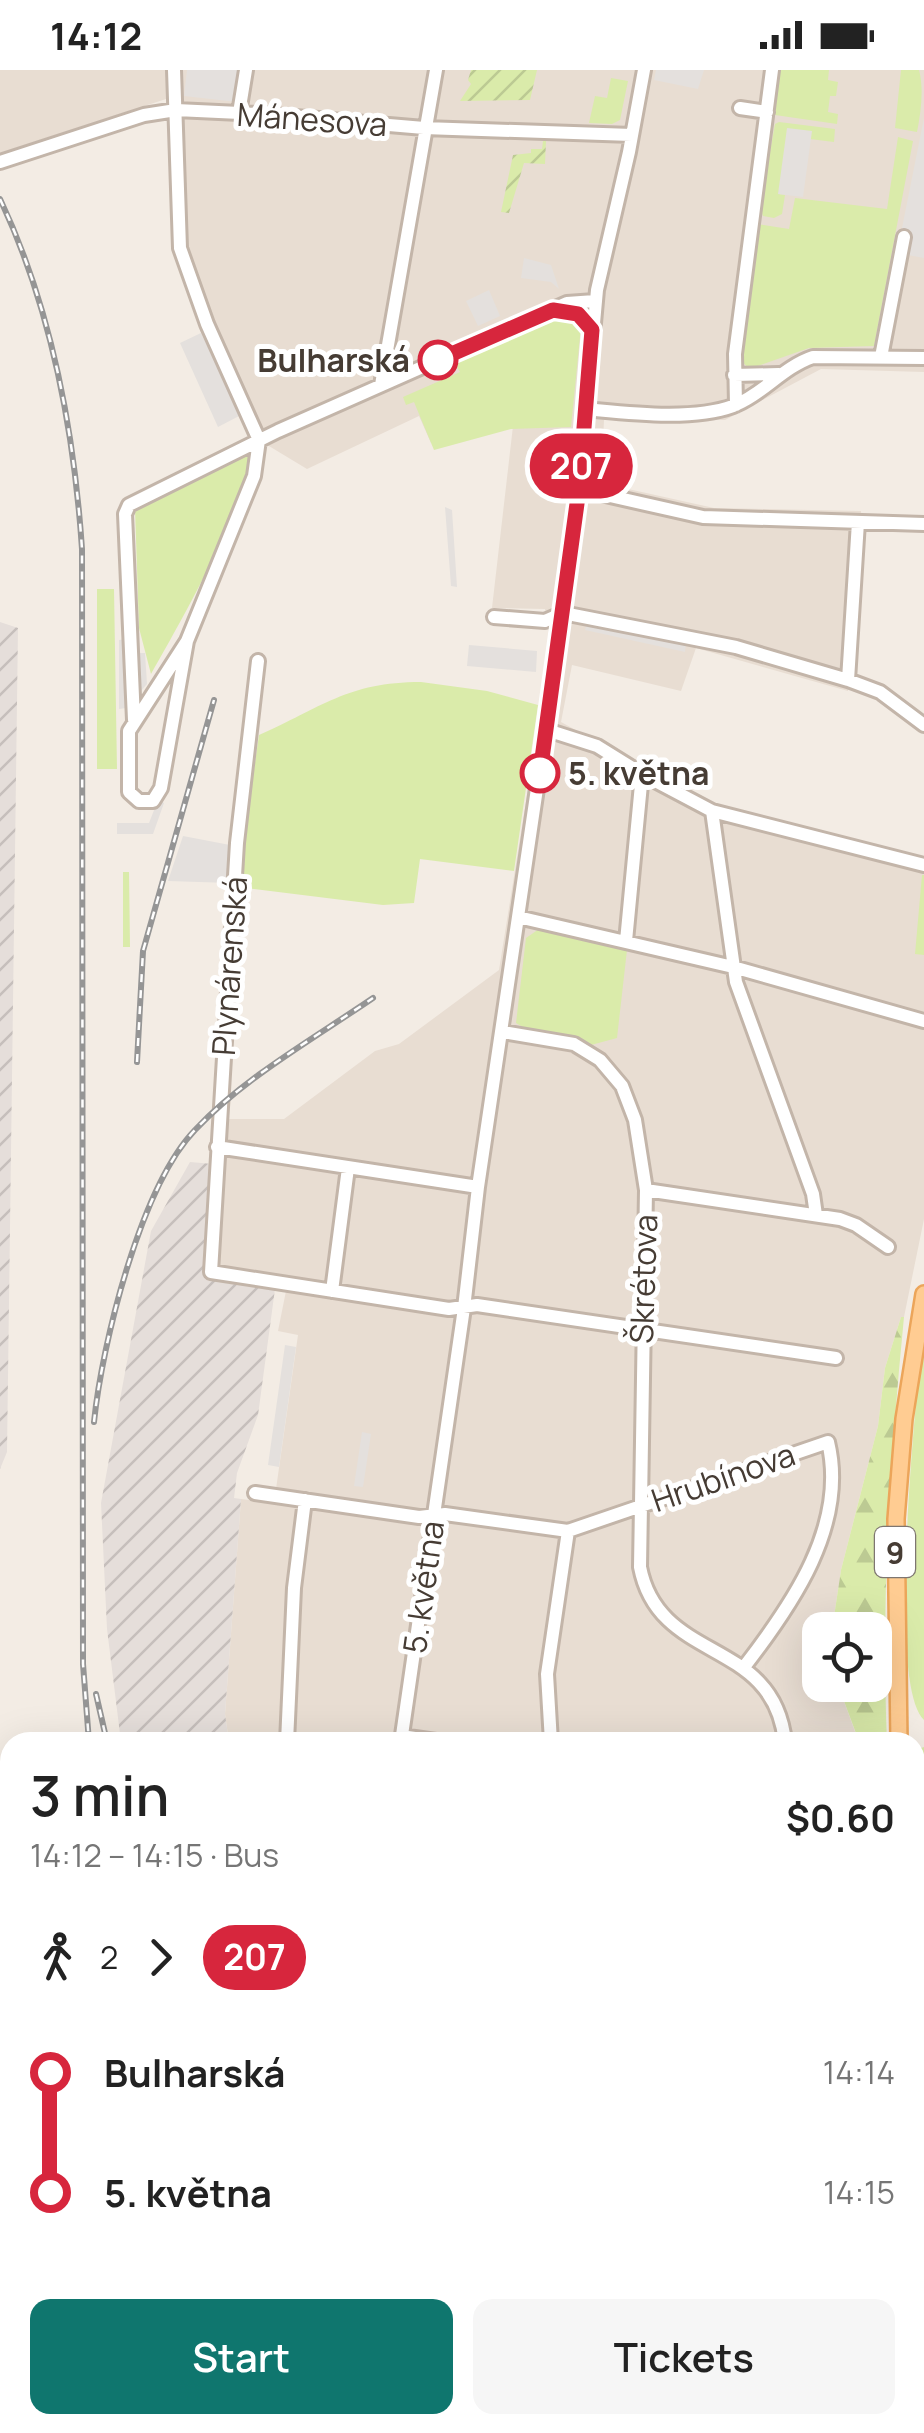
<!DOCTYPE html>
<html lang="en">
<head>
<meta charset="utf-8">
<style>
	body { margin:0; font-family:Manrope,sans-serif; background:#f6f6f6; color:#222; height:100vh; display:flex; flex-direction:column; font-size:38px; white-space:nowrap }
	* { box-sizing:border-box; margin:0 }
	p { font-size:32px; color:#767676 }
	.icon { flex:none; width:55px; height:55px; fill:none; stroke:currentColor; stroke-width:2; stroke-linecap:round; stroke-linejoin:round }
	.map { position:relative; flex:1; overflow:hidden }
	.side { position:absolute; left:0px; top:1662px; width:925px; height:702px; display:flex; flex-direction:column; background:#fff; border-radius:30px 30px 0 0; box-shadow:0 10px 40px #0002 }
	.side>* { flex:none }
	.badge { padding:0 20px; border-radius:32px; font-size:35px; line-height:65px }
	.buttons { position:absolute; left:802px; top:1542px; display:grid; gap:20px }
	.buttons a { display:grid; place-items:center; width:90px; height:90px; border-radius:20px; background:#fff; box-shadow:0 10px 40px #0002; font-size:50px }
	.map>.badge { position:absolute; translate:-50% -50%; box-shadow:0 0 0 5px #fff }
	.legs { display:flex; align-items:center; gap:15px; height:110px; padding:0 30px; font-size:32px }
	.legs p { margin-inline-start:auto }
	.summary { display:flex; align-items:center; justify-content:space-between; height:170px; padding:0 30px }
	h1 { font-size:55px; font-weight:600; line-height:75px }
	.primary-button { display:flex; gap:20px; margin-top:auto; padding:20px 30px }
	.primary-button a { flex:1; height:115px; border-radius:20px; background:#0f766e; color:#fff; font-size:40px; font-weight:600; line-height:115px; text-align:center }
	.primary-button a+a { background:#f6f6f6; color:#222 }
	ul { padding:0 30px; list-style:none }
	li { display:flex; align-items:center; gap:35px; height:120px; font-size:38px }
	li i { display:grid; place-items:center; width:15px; height:100%; margin:0 12px; background:currentColor }
	li i::after { content:''; width:25px; height:25px; margin:-12px; border:8px solid; border-radius:50%; background:#fff }
	li p { margin-inline-start:auto }
	li:first-child i { background:linear-gradient(#0000 50%,currentColor 0) }
	li:last-child i { background:linear-gradient(currentColor 50%,#0000 0) }
	.status { display:flex; justify-content:space-between; align-items:center; height:70px; padding:0 50px; background:#fff; direction:ltr }
	.status svg { height:28px; fill:currentColor }
	.map>svg:first-child { display:block }
	.residential { fill:#e8ddd2 }
	.industrial { fill:url(#industrial-furrows) }
	.green { fill:#daebaa }
	.forest { fill:url(#forest-firs) }
	.garden { fill:url(#garden-furrows) }
	.parking { fill:#e4e0dd }
	.lines { fill:none; stroke-linecap:round; stroke-linejoin:round }
	.minor-casing { stroke:#c3b5a9; stroke-width:18 }
	.major-casing { stroke:#eca55a; stroke-width:20 }
	.minor { stroke:#fff; stroke-width:12 }
	.major { stroke:#ffcc92; stroke-width:15 }
	.rail-casing { stroke:#959595; stroke-width:6 }
	.rail { stroke:#fff; stroke-width:2.5; stroke-dasharray:8; stroke-linecap:butt }
	.line-1-casing { stroke:#fff; stroke-width:22 }
	.line-1 { stroke:#d7263d; stroke-width:15 }
	.stop-1-dot { fill:#fff; stroke:#d7263d; stroke-width:5 }
	.labels { text-anchor:middle; dominant-baseline:central; stroke-width:10; stroke-linejoin:round; paint-order:stroke }
	.shield { fill:#fff; stroke:#7e7671; stroke-width:2.5 }
	.shield-label { font-size:30px; font-weight:bold; fill:#463c34 }
	.street-label { font-size:32px; fill:#463c34; stroke:#fff }
	.stop-label { font-size:32px; font-weight:bold; fill:#463c34; stroke:#fff; text-anchor:end }
</style>
</head>
<body>
<div class="status"><b>14:12</b><svg viewBox="0 0 49 12"><path d="M0 12V9h3v3zM5 12V6h3v6zM10 12V3h3v9zM15 12V0h3v12zM26 1h20v11H26zM47 4h2v5h-2z"/></svg></div>
<div class="map">
<svg width="924" height="2363" viewBox="0 0 924 2363">
	<defs>
		<pattern id="industrial-furrows" width="10" height="10" patternUnits="userSpaceOnUse" patternTransform="scale(2.5)"><rect width="10" height="10" fill="#e5deda"/><path d="M-1 1l2-2M0 10L10 0M9 11l2-2" fill="none" stroke="#c6bfbc"/></pattern>
		<pattern id="forest-firs" width="22" height="20" patternUnits="userSpaceOnUse" patternTransform="scale(2.5)"><rect width="22" height="20" fill="#daebaa"/><path d="M5 1l3.5 6h-7zM16 11l3.5 6h-7z" fill="#bcca93"/></pattern>
		<pattern id="garden-furrows" width="10" height="10" patternUnits="userSpaceOnUse" patternTransform="scale(2.5)"><rect width="10" height="10" fill="#daebaa"/><path d="M-1 1l2-2M0 10L10 0M9 11l2-2" fill="none" stroke="#bcca93"/></pattern>
	</defs>
	<rect width="100%" height="100%" fill="#f3ece4"/>
	<!-- residential -->
	<path class="residential" d="M0,0H924V302L821,299L725,350H604L601,413L714,438L861,441L848,621L696,578L681,621L572,595L561,652L713,735L924,799V1149L904,1247H901L885,1298L878,1356L841,1500L832,1560H820V1615H838L857,1667L856,1672H229L225,1644L241,1429L274,1433L298,1265L278,1261L286,1221L216,1212L227,1049H284L375,981L399,974L499,900L551,575L545,539L492,538L513,356L431,373L419,346L307,399L259,370L252,364L172,181L170,57L166,29L0,83Z"/>
	<!-- industrial -->
	<path class="industrial" d="M0,552L18,558L7,1382L0,1399Z
		M190,1092L224,1095L217,1212L275,1219L258,1345L237,1403L234,1428L241,1429L225,1644L229,1672H121L107,1559L101,1433L151,1161Z"/>
	<!-- green -->
	<path class="green" d="M776,0H829L828,10L838,12L836,26H830L828,42L838,44L837,54L775,45L772,42Z
		M901,0H919C924,18 921,42 917,62L895,58Z
		M611,8L628,11L620,50L612,54L589,53L595,26L607,28Z
		M779,52L835,59L834,72L810,69L811,62L779,124L785,125L782,144L774,148L763,146L760,138L775,54Z
		M898,67L913,71L874,276L809,278L749,299L739,288L757,154L789,159L795,128L887,139Z
		M559,245H566L581,257L571,357L511,359L434,380L414,332L406,335L403,327L460,302L454,292Z
		M249,383C251,430 177,558 151,604L139,558L135,439Z
		M97,519H114L117,699H97Z
		M421,612L487,621L538,635L514,801L420,789L414,833L383,835L237,817L259,665C321,638 347,612 421,612Z
		M123,802H129L130,877H123Z
		M922,805H924V885L915,884Z
		M539,859L627,880L617,968L591,975L528,960L516,953L526,868Z
		M924,1274V1650C888,1616 914,1357 919,1299Z
		M924,1677V1752L919,1736L915,1738V1680Z
		M924,2027V2363H785L789,2355H915V2051Z
		M547,2355H705L698,2363H543Z"/>
	<!-- forest -->
	<path class="forest" d="M901,1247H904C890,1389 881,1530 887,1672H856L857,1666L838,1615H875V1560H832L841,1500L878,1356L885,1298Z
		M918,1735L924,1752V2027L915,2051V1738Z
		M396,2355H502L500,2363H401Z"/>
	<!-- garden -->
	<path class="garden" d="M471,0H537L530,30L460,31L471,14L468,10Z
		M543,71H546L545,94L524,93L509,143L501,142L513,85L531,83V79H542Z"/>
	<!-- parking -->
	<path class="parking" d="M187,0H241L237,32L184,26Z
		M656,0H704L698,19L654,10Z
		M924,48V188L897,183Z
		M787,58L812,61L803,127L778,124Z
		M524,188L551,195L559,219L551,212L521,208Z
		M489,220L500,246L478,256L466,231Z
		M201,263L241,345L218,357L180,273Z
		M445,437L452,440L457,517L451,516Z
		M587,552L686,574L685,582L585,560Z
		M126,569L135,583H145L147,614L126,638L119,639V570Z
		M469,575L537,581L536,602L467,596Z
		M158,730L164,733L153,764H117V753H149Z
		M183,766L230,775V813L168,811Z
		M285,1275L296,1277L279,1397L268,1395Z
		M362,1362L371,1364L363,1417L354,1416Z"/>
	<g class="lines">
		<defs>
			<path id="minor" d="M174,0L180,178L207,254L259,370
				M740,38L767,42
				M239,43L246,0
				M0,92L144,45L176,40L260,44L424,58L632,65
				M555,240L578,244L592,260
				M881,287L904,167
				M734,305L779,304
				M381,315L436,0
				M736,335L735,284L772,0
				M585,339C629,343 692,351 733,336C762,325 783,297 813,287L924,288
				M579,419L703,447L924,454
				M563,543L736,577L848,610L880,622L924,655
				M494,547L545,551L563,543
				M187,571L161,718L153,731H139L129,722V661L187,571L254,406L259,370
				M258,591L237,773L211,1202L449,1239L477,1235L836,1288
				M848,610L858,452
				M134,650L125,444L129,435L278,361L567,233L595,231
				M547,660L597,676L642,704L712,741L924,795
				M712,741L736,912L813,1124L816,1145
				M518,847L733,897L924,951
				M626,871L642,704
				M503,962L574,974L600,990L622,1016L635,1050L646,1120L640,1497C659,1595 774,1566 785,1672
				M217,1077L478,1117
				M646,1120L840,1149L856,1155L888,1177
				M332,1221L348,1098
				M255,1423L419,1447L445,1444L568,1461L828,1372C848,1455 792,1535 744,1597
				M401,1666L443,1672
				M287,1672L294,1518L305,1430
				M401,1672L464,1238L478,1117L563,543L579,419L597,220L629,82L644,0
				M551,1672L547,1604L568,1461
				M301,2363L303,2355"/>
			<path id="major" d="M899,1672L896,1449L904,1349L924,1224
				M744,2363L749,2355"/>
		</defs>
		<!-- minor casing -->
		<use href="#minor" class="minor-casing"/>
		<!-- major casing -->
		<use href="#major" class="major-casing"/>
		<!-- minor -->
		<use href="#minor" class="minor"/>
		<!-- major -->
		<use href="#major" class="major"/>
		<defs>
			<path id="rail" d="M0,129C51,237 74,360 82,479L83,1594L89,1672
				M137,992L143,881L214,630
				M94,1352C102,1273 141,1116 195,1060C245,1007 313,969 373,928
				M96,1624L107,1672
				M0,2339L7,2363
				M379,2355L385,2363
				M43,2363V2355
				M162,2363L163,2355
				M181,2363L182,2355
				M280,2363L281,2355
				M509,2363L510,2355"/>
		</defs>
		<!-- rail casing -->
		<use href="#rail" class="rail-casing"/>
		<!-- rail -->
		<use href="#rail" class="rail"/>
	</g>
	<g class="lines">
		<defs>
			<path id="line-1" d="M438,290L553,240L578,244L592,260L579,419L540,703"/>
		</defs>
		<!-- line-1 casing -->
		<use href="#line-1" class="line-1-casing"/>
		<!-- line-1 -->
		<use href="#line-1" class="line-1"/>
	</g>
	<!-- markers -->
	<g class="stop-1-dot">
		<circle cx="438" cy="290" r="18"/>
		<circle cx="540" cy="703" r="18"/>
	</g>
	<g class="labels">
		<!-- shield labels -->
		<rect class="shield" x="875" y="1457" width="40" height="50" rx="8"/>
		<g class="shield-label">
			<text x="895" y="1482">9</text>
		</g>
		<!-- street labels -->
		<g class="street-label">
			<text transform="translate(312 49) rotate(4)">Mánesova</text>
			<text transform="translate(229 896) rotate(-86)">Plynárenská</text>
			<text transform="translate(643 1209) rotate(-88)">Škrétova</text>
			<text transform="translate(723 1407) rotate(-19)">Hrubínova</text>
			<text transform="translate(423 1517) rotate(-82)">5. května</text>
		</g>
		<!-- stop labels -->
		<g class="stop-label">
			<text x="410" y="290">Bulharská</text>
			<text x="568" y="703" text-anchor="start">5. května</text>
		</g>
	</g>
</svg>
<div class="buttons">
<a><svg class="icon" aria-label="locate" viewBox="0 0 24 24"><circle cx="12" cy="12" r="6"/><path d="M12 2v4M12 18v4M2 12h4M18 12h4"/></svg></a>
</div>
<b class="badge" style="left:581px;top:396px;background:#d7263d;color:#fff">207</b>
<section class="side">
<div class="summary"><div><h1>3 min</h1><p>14:12 – 14:15 · Bus</p></div><b>$0.60</b></div>
<div class="legs"><svg class="icon" aria-label="walk" viewBox="0 0 24 24"><circle cx="13" cy="4" r="2"/><path d="M13 8l-2 6 4 7M11 14l-3 7M7 12l3-4h3l4 4"/></svg>2<svg class="icon" aria-label="forward" viewBox="0 0 24 24"><path d="M9 5l7 7-7 7"/></svg><b class="badge" style="background:#d7263d;color:#fff">207</b></div>
<ul>
<li><i style="color:#d7263d"></i><b>Bulharská</b><p>14:14</p></li>
<li><i style="color:#d7263d"></i><b>5. května</b><p>14:15</p></li>
</ul>
<div class="primary-button"><a>Start</a><a>Tickets</a></div>
</section>
</div>
</body>
</html>
